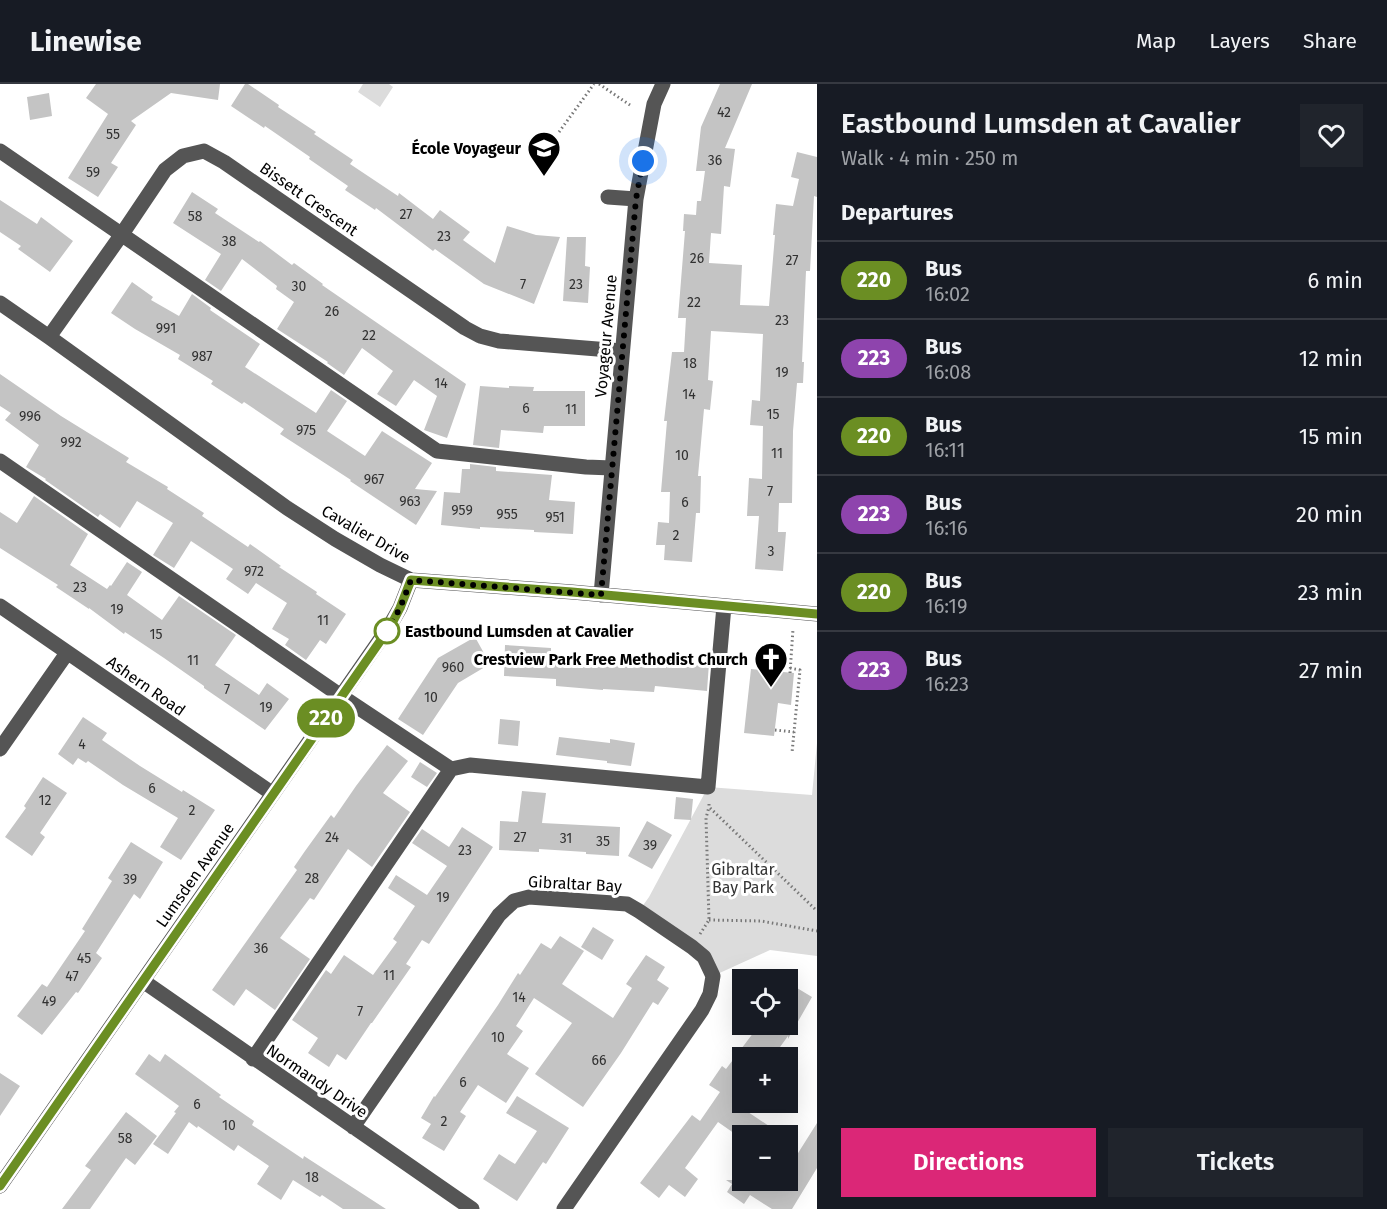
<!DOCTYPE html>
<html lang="en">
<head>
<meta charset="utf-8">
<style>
	body { margin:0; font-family:"Fira Sans",sans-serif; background:#20242c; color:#f1f3f6; height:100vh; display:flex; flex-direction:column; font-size:22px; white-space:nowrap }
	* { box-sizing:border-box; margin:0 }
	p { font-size:20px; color:#9ea1a6 }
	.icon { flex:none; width:33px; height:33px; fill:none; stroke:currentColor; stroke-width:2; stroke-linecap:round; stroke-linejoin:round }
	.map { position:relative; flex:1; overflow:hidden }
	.drawer { display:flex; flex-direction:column; background:#171b24; width:570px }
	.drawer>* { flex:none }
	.badge { padding:0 12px; border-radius:20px; font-size:21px; line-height:39px }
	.controls { position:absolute; left:732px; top:885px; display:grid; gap:12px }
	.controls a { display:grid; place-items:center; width:66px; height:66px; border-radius:0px; background:#171b24; box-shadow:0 6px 24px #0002; font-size:30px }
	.you { position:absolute; width:30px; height:30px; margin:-15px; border:4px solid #fff; border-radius:50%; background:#1a73e8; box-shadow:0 0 0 9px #1a73e833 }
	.map>.badge { position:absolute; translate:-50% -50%; box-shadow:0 0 0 3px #fff }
	h2 { padding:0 24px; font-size:22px; line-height:54px }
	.round { display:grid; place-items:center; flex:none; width:63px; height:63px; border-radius:0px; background:#20242c }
	.headline { display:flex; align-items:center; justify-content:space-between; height:102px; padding:0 24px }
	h1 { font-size:28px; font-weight:600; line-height:45px }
	.primary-button { display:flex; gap:12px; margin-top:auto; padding:12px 24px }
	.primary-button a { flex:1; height:69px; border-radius:0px; background:#db2777; color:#fff; font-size:24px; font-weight:600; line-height:69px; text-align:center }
	.primary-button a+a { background:#20242c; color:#f1f3f6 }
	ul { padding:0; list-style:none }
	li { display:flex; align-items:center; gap:18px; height:78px; padding:0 24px; border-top:2px solid #363941 }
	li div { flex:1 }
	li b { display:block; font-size:22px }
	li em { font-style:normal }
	li .badge { min-width:66px; font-weight:700; text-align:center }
	header { display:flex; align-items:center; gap:36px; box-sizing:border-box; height:84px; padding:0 30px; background:#171b24; border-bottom:2px solid #363941 }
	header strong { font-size:28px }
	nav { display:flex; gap:33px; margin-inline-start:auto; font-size:21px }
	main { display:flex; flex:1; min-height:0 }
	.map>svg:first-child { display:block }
	.green { fill:#dcdcdc }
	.building { fill:#c4c4c4 }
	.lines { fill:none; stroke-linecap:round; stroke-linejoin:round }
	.path { stroke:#777; stroke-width:3; stroke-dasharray:1.5 3; stroke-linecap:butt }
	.minor { stroke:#555; stroke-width:15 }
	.line-casing { stroke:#fff; stroke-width:14 }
	.line { stroke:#6b8e23; stroke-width:9 }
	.walk { stroke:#000; stroke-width:6; stroke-dasharray:0 10.8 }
	.stop-dot { fill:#fff; stroke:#6b8e23; stroke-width:3 }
	.labels { text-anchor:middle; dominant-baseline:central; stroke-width:6; stroke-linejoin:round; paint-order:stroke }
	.number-label { font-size:14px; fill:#313131 }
	.poi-label { font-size:16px; font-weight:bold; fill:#000; stroke:#fff; text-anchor:end }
	.street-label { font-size:16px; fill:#000; stroke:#fff }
	.stop-label { font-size:16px; font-weight:bold; fill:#000; stroke:#fff; text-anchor:start }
	.park-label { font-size:16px; fill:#333; stroke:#fff }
</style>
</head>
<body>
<header>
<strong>Linewise</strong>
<nav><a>Map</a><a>Layers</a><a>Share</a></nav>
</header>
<main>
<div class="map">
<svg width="817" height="1125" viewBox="0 0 817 1125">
	<rect width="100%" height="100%" fill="#fff"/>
	<!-- green -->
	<path class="green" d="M363,0H389L393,3L380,23L358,8Z
		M817,659V872L770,866L713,892L704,873L639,827L649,813L708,703L812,711Z"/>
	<!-- building -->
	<path class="building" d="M96,0H220L218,16L171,9L131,37L136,41L111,79L118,83L98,113L68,94L108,30L86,14Z
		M245,0H248L279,21L278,23L316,48L314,50L353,76L350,80L398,112L399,109L433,135L440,126L470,148L463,156L495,179L507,142L536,151L560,153L534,220L484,200L435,165L433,167L376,124L375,126L345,106L348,102L309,75L310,73L265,42L264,44L231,22Z
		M720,0H752L725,64L735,65L730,103L724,102L721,150L711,149L709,179L742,181L740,221L769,222L775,151H773L776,120L793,122L799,95L791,93L797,68L817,73V113L814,112L810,187H806L802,278H804L803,299H797L793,347L792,419H779L778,448H786L783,487L755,485L759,432H747L749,394L762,395L763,342L750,341L752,316L760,317L763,250L711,247L708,296L713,297L710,326L704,325L698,392H701L700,429H696L692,478L664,476L665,461H656L658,438L669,439L670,408H661L667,337H664L672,268H684L686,234H678L685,147H683L684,130L696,131L697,117H701L705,87H696L701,43Z
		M49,9L52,32L30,36L27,13Z
		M192,108L218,125L215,129L259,158L260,157L292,181L294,179L323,200L322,201L466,300L447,354L424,346L437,312L414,296L396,322L377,310L393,287L362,264L344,291L327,279L328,278L277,245L294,218L276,205L277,202L242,175L221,207L205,196L221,170L173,139Z
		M0,116L37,140L41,133L73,157L50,188L18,165L21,162L0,148Z
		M567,153H586L585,182L590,183L588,219L563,217Z
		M132,198L153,213L151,216L179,232L192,210L211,224L210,226L260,260L245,283L316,329L331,306L347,317L327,347L365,372L382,347L432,379L415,405L437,407L416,441L350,397L351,396L280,350L284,345L244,318L242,320L211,300L213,297L178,275L180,271L135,245L111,229Z
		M0,290L61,332L129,374L126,378L168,403L167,405L204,429L202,432L248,463L250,460L281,482L279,483L317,508L316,510L346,530L326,560L320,556L306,576L285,561L289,555L272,545L287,519L256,499L248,510L226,495L233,485L191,457L174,484L153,471L173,439L137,417L120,444L100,430L98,433L45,396L46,395L26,383L39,361L5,336L11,329L0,322Z
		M480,302L509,304V302L534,303L533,307H585V342H544L543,349L501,346L499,364L473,361Z
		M470,380L496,383V387L552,391L549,416L575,418L573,450L534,448V446L480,443V445L441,441L444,408L460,409L462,385H470Z
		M34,412L88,450L70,481L107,505L110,501L111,502L127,478L142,488L127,511L162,536L179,512L236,551L215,581L259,611L267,599L289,615L265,646L204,604V602L164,574L125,548L124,550L89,524V525L56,503L58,501L0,464V428L17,439Z
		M475,553L490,580L458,599L423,651L398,635L438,574Z
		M505,561L551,564V575L605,580L666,584L667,575L709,579L707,607L655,602L654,608L603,605V606L556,602V595L504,592Z
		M751,585L794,589L791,621L778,619L774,652L744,649Z
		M83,633L107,649L102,656L140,682L182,708L183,706L215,726L181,776L160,763L178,734L123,701L88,677L86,679L78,674L73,681L58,670Z
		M500,635L520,637L518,662L498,660Z
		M559,653L610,659V655L635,659L631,682L607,679V677L556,671Z
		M387,661L408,677L383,709L410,728L372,783L348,765L314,816L310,814L280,854L310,875L275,926L246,905L234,922L212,906L297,786L294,783L305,767L331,731L334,734L356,702Z
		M420,678L437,689L427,703L411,693Z
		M43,693L67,709L40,749L45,753L32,772L5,753L26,724L24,722Z
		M522,707L546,709L542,739L620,743L619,772L586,770V768L539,765V768L499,766L500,737L518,738Z
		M676,713L693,715L691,736L674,735Z
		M647,737L672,751L652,785L628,772Z
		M462,743L493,763L429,860L422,856L406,880L411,883L372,939H371L346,976L337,970L329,983L308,969L318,954L292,936L326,886L331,890L344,871L373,891L397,858L393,855L415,822L388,804L396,791L427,811L447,782L412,759L422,745L449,763Z
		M131,758L163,778L140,815L134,810L96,869L102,874L78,909L76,908L42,951L17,932L42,900L47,903L85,847L82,845L112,797L108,794Z
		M593,843L614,856L602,876L581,863Z
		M560,852L584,867L562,900L613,934L632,904L626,900L646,871L665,883L657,896L669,904L658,921L653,918L621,969L583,1023L535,990L572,939L534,914L516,942L523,947L507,970L529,984L506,1019L478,1001L460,1028L466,1032L444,1067L422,1054L431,1040L421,1034L434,1012L435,1013L498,921L518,889L520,891L541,859L551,865Z
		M792,901L812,913L788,955V952L772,974H742V1024L769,1042L762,1052H738L718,1038L685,1084L698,1095L685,1113L669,1101L659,1114L640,1099L692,1031L700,1037L720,1008L709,1001L722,982L726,985L760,940H788V909Z
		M149,970L160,978L165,970L221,1011L219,1013L254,1037L252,1041L303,1075L304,1072L386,1125H343L322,1111L320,1113L293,1096L281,1116L257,1100L269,1082L238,1061L234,1067L198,1042L197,1044L189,1038L168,1070L153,1060L176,1029L174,1028L179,1022L135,990Z
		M0,989L20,1002L0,1032Z
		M517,1012L569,1044L546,1080L543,1078L517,1117L483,1095L499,1070L515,1080L537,1047L506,1029Z
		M126,1028L157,1052L135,1081L126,1074L90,1125H62L91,1086L85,1082Z
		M817,1039V1084L792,1125H772L750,1111L744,1120L727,1108L732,1100L726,1096H759L758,1099L770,1107L777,1096H788V1085Z"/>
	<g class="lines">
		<!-- path -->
		<path class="path" d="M599,0L630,21
			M559,48L594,0
			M790,584L800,586L792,669
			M790,589L793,545
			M775,646L794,648
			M709,720V723L817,827
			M709,836L761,837L817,847
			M700,850L709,836L706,734L709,723"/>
		<!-- minor -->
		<path class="minor" d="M0,67L437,367L586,383L612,384
			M608,113L636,115
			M0,219L49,253L287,424L335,455L380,481L411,496L572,508L817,530
			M49,253L122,150L165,86L183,72L204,67L224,78L465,244L480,252L499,257L622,267
			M0,377L341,612L451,685L470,681L708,703L724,522
			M601,511L636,115L654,20L663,0
			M0,522L273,710
			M0,665L67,569
			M143,897L472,1125
			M253,975L451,685
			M353,1043L499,831L514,817L529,813L627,820L639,827L692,863L704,873L713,892L710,910L702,926L564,1125
			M0,1102L389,543L400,524L411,496"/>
	</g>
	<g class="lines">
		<defs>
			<path id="line" d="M0,1102L390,543L400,524L411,496L572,508L817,530"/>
		</defs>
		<!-- line casing -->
		<use href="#line" class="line-casing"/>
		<!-- line -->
		<use href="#line" class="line"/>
		<!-- walk -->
		<path class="walk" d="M387,547L400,524L411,496L601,511L636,115L643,77"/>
	</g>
	<!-- icons -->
	<defs>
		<symbol id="school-pin" viewBox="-11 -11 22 30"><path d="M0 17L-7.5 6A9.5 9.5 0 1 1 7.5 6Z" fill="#000" stroke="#fff"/><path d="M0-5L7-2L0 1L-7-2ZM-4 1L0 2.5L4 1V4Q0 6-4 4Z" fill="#fff"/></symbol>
		<symbol id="church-pin" viewBox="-11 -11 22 30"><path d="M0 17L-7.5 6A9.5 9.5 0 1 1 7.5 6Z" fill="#000" stroke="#fff"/><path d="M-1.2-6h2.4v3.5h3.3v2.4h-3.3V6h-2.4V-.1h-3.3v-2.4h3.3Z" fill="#fff"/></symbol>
	</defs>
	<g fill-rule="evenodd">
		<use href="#school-pin" x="525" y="45" width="38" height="52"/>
		<use href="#church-pin" x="752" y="556" width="38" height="52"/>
	</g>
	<!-- markers -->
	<circle class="stop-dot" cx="387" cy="547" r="12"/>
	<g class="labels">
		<!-- number labels -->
		<g class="number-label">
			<text x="724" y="28">42</text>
			<text x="113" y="50">55</text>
			<text x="715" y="76">36</text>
			<text x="93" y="88">59</text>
			<text x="406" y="130">27</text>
			<text x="195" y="132">58</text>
			<text x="444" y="152">23</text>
			<text x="229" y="157">38</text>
			<text x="697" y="174">26</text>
			<text x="792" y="176">27</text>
			<text x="523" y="200">7</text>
			<text x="576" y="200">23</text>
			<text x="299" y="202">30</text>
			<text x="694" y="218">22</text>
			<text x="332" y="227">26</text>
			<text x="782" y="236">23</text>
			<text x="166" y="244">991</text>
			<text x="369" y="251">22</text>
			<text x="202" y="272">987</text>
			<text x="690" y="279">18</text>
			<text x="782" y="288">19</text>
			<text x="441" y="299">14</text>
			<text x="689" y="310">14</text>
			<text x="526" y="324">6</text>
			<text x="571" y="325">11</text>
			<text x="773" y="330">15</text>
			<text x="30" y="332">996</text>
			<text x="306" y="346">975</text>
			<text x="71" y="358">992</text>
			<text x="777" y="369">11</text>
			<text x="682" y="371">10</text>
			<text x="374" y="395">967</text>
			<text x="770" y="407">7</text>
			<text x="410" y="417">963</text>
			<text x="685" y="418">6</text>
			<text x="462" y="426">959</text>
			<text x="507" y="430">955</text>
			<text x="555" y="433">951</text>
			<text x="676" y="451">2</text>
			<text x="771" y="467">3</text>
			<text x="254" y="487">972</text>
			<text x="80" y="503">23</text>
			<text x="117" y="525">19</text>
			<text x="323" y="536">11</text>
			<text x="156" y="550">15</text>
			<text x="193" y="576">11</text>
			<text x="453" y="583">960</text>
			<text x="227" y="605">7</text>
			<text x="431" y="613">10</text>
			<text x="266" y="623">19</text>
			<text x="82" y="660">4</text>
			<text x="152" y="704">6</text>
			<text x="45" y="716">12</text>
			<text x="192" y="726">2</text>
			<text x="332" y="753">24</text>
			<text x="520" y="753">27</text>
			<text x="566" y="754">31</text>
			<text x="603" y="757">35</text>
			<text x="650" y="761">39</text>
			<text x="465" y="766">23</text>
			<text x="312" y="794">28</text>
			<text x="130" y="795">39</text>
			<text x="443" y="813">19</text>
			<text x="261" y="864">36</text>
			<text x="84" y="874">45</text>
			<text x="389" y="891">11</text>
			<text x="72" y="892">47</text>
			<text x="519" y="913">14</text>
			<text x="49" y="917">49</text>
			<text x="360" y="927">7</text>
			<text x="498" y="953">10</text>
			<text x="599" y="976">66</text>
			<text x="463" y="998">6</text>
			<text x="197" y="1020">6</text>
			<text x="444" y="1037">2</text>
			<text x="229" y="1041">10</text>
			<text x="125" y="1054">58</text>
			<text x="312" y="1093">18</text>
		</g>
		<!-- poi labels -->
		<g class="poi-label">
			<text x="521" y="64">École Voyageur</text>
			<text x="748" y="575">Crestview Park Free Methodist Church</text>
		</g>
		<!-- street labels -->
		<g class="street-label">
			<text transform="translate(309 115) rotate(35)">Bissett Crescent</text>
			<text transform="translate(606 252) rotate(-85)">Voyageur Avenue</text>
			<text transform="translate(366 450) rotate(30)">Cavalier Drive</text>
			<text transform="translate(146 602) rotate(35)">Ashern Road</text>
			<text transform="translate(195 791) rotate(-55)">Lumsden Avenue</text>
			<text transform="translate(575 800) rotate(3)">Gibraltar Bay</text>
			<text transform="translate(317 997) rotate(34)">Normandy Drive</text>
		</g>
		<!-- stop labels -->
		<g class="stop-label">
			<text x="405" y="547">Eastbound Lumsden at Cavalier</text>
		</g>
		<!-- park labels -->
		<g class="park-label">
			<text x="743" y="785">Gibraltar<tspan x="743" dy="18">Bay Park</tspan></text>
		</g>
	</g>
</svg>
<div class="controls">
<a><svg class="icon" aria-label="locate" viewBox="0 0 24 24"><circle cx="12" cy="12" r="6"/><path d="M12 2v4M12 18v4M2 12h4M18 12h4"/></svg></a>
<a>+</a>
<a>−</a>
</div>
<div class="you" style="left:643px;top:77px"></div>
<b class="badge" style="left:326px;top:634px;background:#6b8e23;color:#fff">220</b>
</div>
<section class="drawer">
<div class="headline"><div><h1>Eastbound Lumsden at Cavalier</h1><p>Walk · 4 min · 250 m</p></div><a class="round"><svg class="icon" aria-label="heart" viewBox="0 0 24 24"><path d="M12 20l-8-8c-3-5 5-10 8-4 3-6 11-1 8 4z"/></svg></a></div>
<h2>Departures</h2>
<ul>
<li><span class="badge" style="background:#6b8e23;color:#fff">220</span><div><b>Bus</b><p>16:02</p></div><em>6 min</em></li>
<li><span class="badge" style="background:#8e44ad;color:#fff">223</span><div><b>Bus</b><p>16:08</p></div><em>12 min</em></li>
<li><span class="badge" style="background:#6b8e23;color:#fff">220</span><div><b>Bus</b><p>16:11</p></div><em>15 min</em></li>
<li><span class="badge" style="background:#8e44ad;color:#fff">223</span><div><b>Bus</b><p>16:16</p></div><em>20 min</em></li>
<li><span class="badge" style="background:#6b8e23;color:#fff">220</span><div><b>Bus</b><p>16:19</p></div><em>23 min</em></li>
<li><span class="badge" style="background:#8e44ad;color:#fff">223</span><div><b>Bus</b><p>16:23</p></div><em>27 min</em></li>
</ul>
<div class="primary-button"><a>Directions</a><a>Tickets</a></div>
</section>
</main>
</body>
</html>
